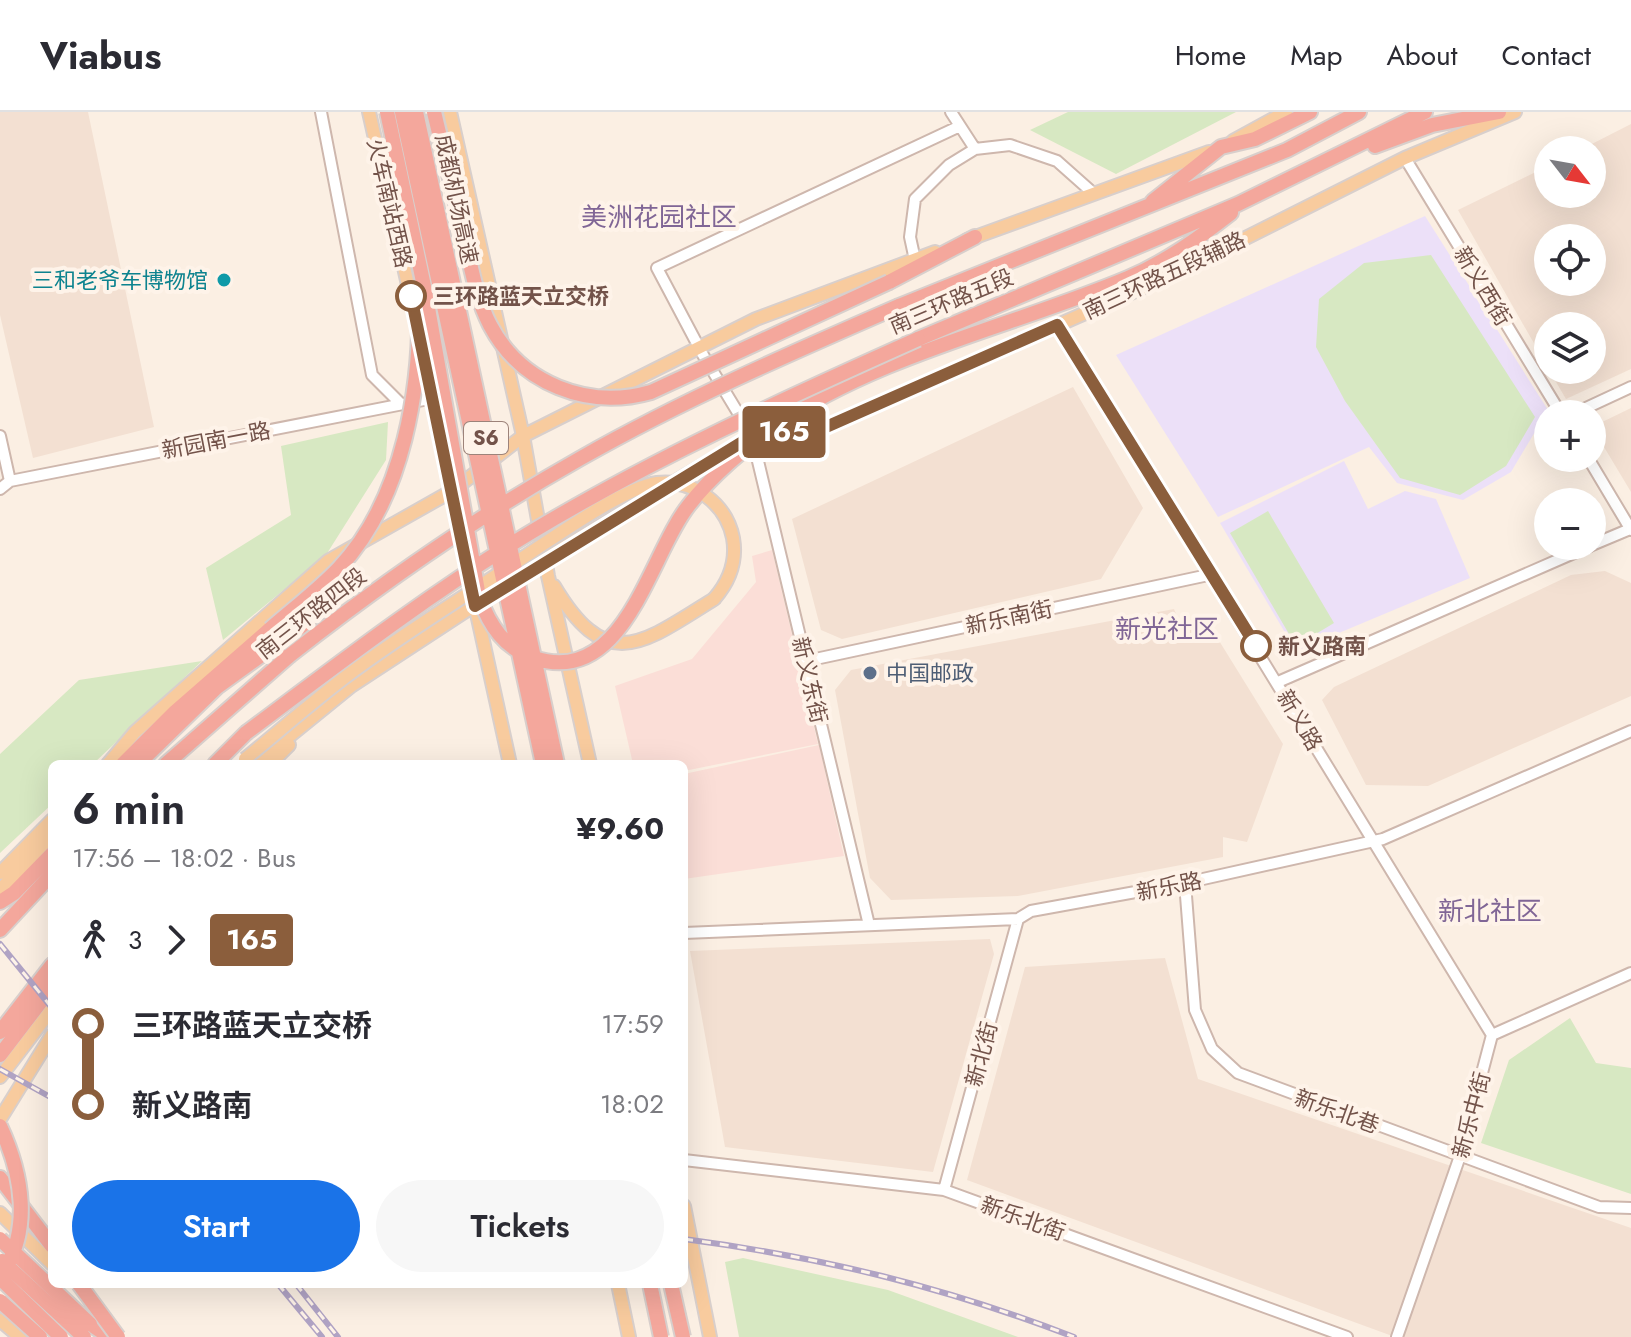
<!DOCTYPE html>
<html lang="en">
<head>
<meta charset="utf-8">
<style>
	body { margin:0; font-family:Jost,"Noto Sans SC",sans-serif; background:#f7f7f7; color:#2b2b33; height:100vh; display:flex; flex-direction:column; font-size:30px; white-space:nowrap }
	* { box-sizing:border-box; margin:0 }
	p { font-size:26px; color:#7c7c81 }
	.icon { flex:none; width:44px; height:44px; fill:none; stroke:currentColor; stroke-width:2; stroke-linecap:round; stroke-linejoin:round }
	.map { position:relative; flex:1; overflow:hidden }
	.side { position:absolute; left:48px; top:648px; width:640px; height:528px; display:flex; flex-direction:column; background:#fff; border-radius:12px; box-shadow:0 8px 32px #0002 }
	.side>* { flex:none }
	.badge { padding:0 16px; border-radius:6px; font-size:28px; line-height:52px }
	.needle { width:52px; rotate:121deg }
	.fabs { position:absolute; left:1534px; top:24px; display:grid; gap:16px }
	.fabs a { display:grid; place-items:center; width:72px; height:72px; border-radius:50%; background:#fff; box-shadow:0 8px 32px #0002; font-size:40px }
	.map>.badge { position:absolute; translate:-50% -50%; box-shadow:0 0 0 4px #fff }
	.legs { display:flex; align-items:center; gap:12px; height:88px; padding:0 24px; font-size:26px }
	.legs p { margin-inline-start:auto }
	.summary { display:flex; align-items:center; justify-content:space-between; height:136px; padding:0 24px }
	h1 { font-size:44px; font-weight:600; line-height:60px }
	.primary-button { display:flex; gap:16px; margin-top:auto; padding:16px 24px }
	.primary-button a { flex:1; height:92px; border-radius:48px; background:#1a73e8; color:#fff; font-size:32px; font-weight:600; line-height:92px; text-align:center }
	.primary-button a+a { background:#f7f7f7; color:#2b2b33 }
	ul { padding:0 24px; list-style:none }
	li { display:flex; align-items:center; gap:28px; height:80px; font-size:30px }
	li i { display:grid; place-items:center; width:12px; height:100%; margin:0 10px; background:currentColor }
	li i::after { content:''; width:20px; height:20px; margin:-10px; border:6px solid; border-radius:50%; background:#fff }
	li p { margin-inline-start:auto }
	li:first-child i { background:linear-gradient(#0000 50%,currentColor 0) }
	li:last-child i { background:linear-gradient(currentColor 50%,#0000 0) }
	header { display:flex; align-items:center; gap:48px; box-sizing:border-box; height:112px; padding:0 40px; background:#fff; border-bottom:2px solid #e1e1e2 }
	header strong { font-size:38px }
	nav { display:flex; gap:44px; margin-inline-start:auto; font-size:28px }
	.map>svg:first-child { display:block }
	.residential { fill:#f3e0d2; fill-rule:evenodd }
	.commercial { fill:#fbded7 }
	.education { fill:#ece0f8 }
	.green { fill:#d7e8c2 }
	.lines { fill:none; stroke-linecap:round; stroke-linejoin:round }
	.minor-casing { stroke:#ceb7ad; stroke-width:14 }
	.major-casing { stroke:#d8cfcc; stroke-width:16 }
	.highway-casing { stroke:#d8cfcc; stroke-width:18 }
	.minor { stroke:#fff; stroke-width:10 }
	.major { stroke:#f8cb9e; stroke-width:12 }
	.highway { stroke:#f4a79c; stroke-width:14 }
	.rail-casing { stroke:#b0a3c4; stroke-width:6 }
	.rail { stroke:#fef3e9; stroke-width:3; stroke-dasharray:9; stroke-linecap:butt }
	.major-bridge-casing { stroke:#d8cfcc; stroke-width:16; stroke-linecap:butt }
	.highway-bridge-casing { stroke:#d8cfcc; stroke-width:18; stroke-linecap:butt }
	.major-bridge { stroke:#f8cb9e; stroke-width:12 }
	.highway-bridge { stroke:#f4a79c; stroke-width:14 }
	.line-1-casing { stroke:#fff; stroke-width:18 }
	.line-1 { stroke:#8b5e3c; stroke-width:12 }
	.culture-dot { fill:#0f9aa8; stroke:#fef3e9; stroke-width:3 }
	.stop-1-dot { fill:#fff; stroke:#8b5e3c; stroke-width:4 }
	.service-dot { fill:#5c6f8a; stroke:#fef3e9; stroke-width:3 }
	.labels { text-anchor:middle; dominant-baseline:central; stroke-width:8; stroke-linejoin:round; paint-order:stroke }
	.shield { fill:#fef3e9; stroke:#9d837a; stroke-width:2 }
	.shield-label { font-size:20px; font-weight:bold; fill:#73534a }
	.street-label { font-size:22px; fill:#73534a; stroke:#fef3e9 }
	.culture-label { font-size:22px; fill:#0d838f; stroke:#fef3e9; text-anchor:end }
	.stop-label { font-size:22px; font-weight:bold; fill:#73534a; stroke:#fef3e9; text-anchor:start }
	.service-label { font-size:22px; fill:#4e5e75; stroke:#fef3e9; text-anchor:start }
	.quarter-label { font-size:26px; fill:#806696; stroke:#fef3e9 }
</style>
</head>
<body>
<header>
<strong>Viabus</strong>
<nav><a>Home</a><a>Map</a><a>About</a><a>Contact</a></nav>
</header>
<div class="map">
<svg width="1631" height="1225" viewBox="0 0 1631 1225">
	<rect width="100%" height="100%" fill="#fbefe3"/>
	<!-- residential -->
	<path class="residential" d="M0,0H88L154,315L33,346L0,203Z
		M1631,12V257L1566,287L1549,258H1592V214H1548V256L1458,98L1548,54V82H1592V38H1580ZM1592,126V170H1548V126Z
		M1073,275L1143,396L1101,467L842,527L821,518L792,407Z
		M1631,296V380L1592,315Z
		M1605,459L1631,471V584L1428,674L1366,673L1322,588L1334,575L1571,463Z
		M1174,497L1179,509L1196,519H1213L1283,632L1247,730L1223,725V745L1018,784L891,788L870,766L835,578L851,558Z
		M990,827L994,842L933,1060L725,1035L690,839Z
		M1165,846L1198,967L1631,1116V1225H1395L967,1068L1025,855Z"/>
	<!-- commercial -->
	<path class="commercial" d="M772,438L818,632L684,659V652H633L615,574L692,547L756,470L752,444Z
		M819,633L844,744L684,767V662Z"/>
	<!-- education -->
	<path class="education" d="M1425,104L1548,298L1511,360L1463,388L1397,371L1369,335L1218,405L1116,243Z
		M1344,349L1368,397L1405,379L1436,387L1470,466L1296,539L1220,411Z"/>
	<!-- green -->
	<path class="green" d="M1068,0H1236L1116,62L1030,18Z
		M1431,143L1535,305L1506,354L1460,383L1400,366L1345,289L1316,235L1319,187L1364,151Z
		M388,310L386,348L326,443L223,528L206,456L291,403L281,334Z
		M1268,399L1334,511L1296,534L1230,421Z
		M202,549L93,652H52V692L0,741V642L79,568Z
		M1570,906L1596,951L1631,956V1082L1481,1031L1509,948Z
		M743,1146L888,1178L1018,1225H739L725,1150Z"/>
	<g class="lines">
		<defs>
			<path id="minor" d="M321,0L372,263L401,292
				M951,0L975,37
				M1405,46L1561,302
				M915,148L910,125L915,87L949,53L975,37L1010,33L1057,49L1093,81
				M1057,213L1492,923
				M1573,302L1631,275
				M0,324L10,369
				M1588,346L1631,418
				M0,377L10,369L434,286
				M1592,433L1630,417
				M806,549L1213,462
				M1278,570L1590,434
				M1185,771L1195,898L1212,937L1238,961L1599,1095L1631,1096
				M869,813L752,324L703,243L657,156L960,14
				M684,821L1018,807L1031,799L1185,771L1383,727L1631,619
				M1492,923L1631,861
				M684,1048L944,1078L1347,1225
				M944,1078L1018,807
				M1397,1225L1460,1044L1492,923"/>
			<path id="major" d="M369,0L415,204
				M450,0L523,324L548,464L590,652
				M1233,29L1286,0
				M967,128L1209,40
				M421,229L462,427
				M554,474C607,563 642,532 714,487
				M474,488L510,652
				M108,652L135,620L328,449L452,379L523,324L756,207L935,140
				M255,652L351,574L545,447L752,324L826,315L1174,162L1405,46L1515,0
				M270,652L289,633
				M0,761L52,708
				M0,778L52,723
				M0,965L52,897
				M0,1007L52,923
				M684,1094L710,1225
				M0,1101L52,1152
				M618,1172L629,1225
				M0,1208L20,1225"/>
			<path id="highway" d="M1375,34L1432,13L1499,0
				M1153,89L1221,35L1255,27L1310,0
				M889,170L975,125
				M899,194L1287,38L1359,0
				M918,227L1238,92L1425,0
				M774,314C880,242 1011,215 1128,166C1166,150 1199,126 1231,101
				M123,652L175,600L270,517
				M138,652L217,575L260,544L315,520
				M166,652L289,544
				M215,652L246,621
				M0,790L14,781L52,742
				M0,818L52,762
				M0,920L52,853
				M0,943L52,875
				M0,1066L52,1134
				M90,1212L110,1225"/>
		</defs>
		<!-- minor casing -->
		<use href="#minor" class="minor-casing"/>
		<!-- major casing -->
		<use href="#major" class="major-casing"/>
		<!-- highway casing -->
		<use href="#highway" class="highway-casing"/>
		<!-- minor -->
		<use href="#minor" class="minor"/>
		<!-- major -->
		<use href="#major" class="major"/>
		<!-- highway -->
		<use href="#highway" class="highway"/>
		<defs>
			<path id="rail" d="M0,832L52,896
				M0,957L52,986
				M684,1127C821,1145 945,1175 1074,1225
				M278,1172L322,1225
				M296,1172L338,1225"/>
		</defs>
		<!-- rail casing -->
		<use href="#rail" class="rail-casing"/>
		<!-- rail -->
		<use href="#rail" class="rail"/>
		<defs>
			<path id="major-bridge" d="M245,647C278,620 310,592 344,566C403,521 468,483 530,441C559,422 624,376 657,371C693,367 726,391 733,426C737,449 729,470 714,487"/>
			<path id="highway-bridge" d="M387,0L425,179L479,485C490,514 504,536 534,546C625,576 649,443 689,393C713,362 743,338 774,314
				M402,0L543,652
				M416,0L557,652
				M434,0C444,42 454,83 464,125C471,154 476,186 490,213C521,272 588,298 651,280L889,170
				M270,517C293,497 318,478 339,456C404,387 422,273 419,182
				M289,544C382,471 478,404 581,346C683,288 791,241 899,194
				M246,621C338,552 429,482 528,422C652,347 786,286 918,227
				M0,1014C22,1061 33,1119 0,1165
				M0,1127L90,1212
				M2,1149L84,1225
				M0,1166L61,1225
				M79,1172L118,1225
				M650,1172L661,1225
				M671,1172L683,1225
				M0,1189L40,1225"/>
		</defs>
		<!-- major-bridge casing -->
		<use href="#major-bridge" class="major-bridge-casing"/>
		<!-- highway-bridge casing -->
		<use href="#highway-bridge" class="highway-bridge-casing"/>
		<!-- major-bridge -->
		<use href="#major-bridge" class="major-bridge"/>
		<!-- highway-bridge -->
		<use href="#highway-bridge" class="highway-bridge"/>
	</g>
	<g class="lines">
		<defs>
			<path id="line-1" d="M411,184L475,494L752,324L826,315L1057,213L1256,534"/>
		</defs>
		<!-- line-1 casing -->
		<use href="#line-1" class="line-1-casing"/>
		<!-- line-1 -->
		<use href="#line-1" class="line-1"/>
	</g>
	<!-- markers -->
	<circle class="culture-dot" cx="224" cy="168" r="8"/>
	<g class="stop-1-dot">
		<circle cx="411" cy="184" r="14"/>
		<circle cx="1256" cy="534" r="14"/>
	</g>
	<circle class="service-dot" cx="870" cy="561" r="8"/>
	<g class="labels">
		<!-- shield labels -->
		<rect class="shield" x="464" y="310" width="44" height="32" rx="6"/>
		<g class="shield-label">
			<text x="486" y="326">S6</text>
		</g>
		<!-- street labels -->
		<g class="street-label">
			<text transform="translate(457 87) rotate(78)">成都机场高速</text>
			<text transform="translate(390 91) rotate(77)">火车南站西路</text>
			<text transform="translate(1164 163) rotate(-25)">南三环路五段辅路</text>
			<text transform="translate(1483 174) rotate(59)">新义西街</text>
			<text transform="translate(951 189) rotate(-23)">南三环路五段</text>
			<text transform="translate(216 328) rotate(-11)">新园南一路</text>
			<text transform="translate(311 501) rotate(-38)">南三环路四段</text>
			<text transform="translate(1009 505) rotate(-12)">新乐南街</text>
			<text transform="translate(810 568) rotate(77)">新义东街</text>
			<text transform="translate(1300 608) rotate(59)">新义路</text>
			<text transform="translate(1169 774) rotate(-11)">新乐路</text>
			<text transform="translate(981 942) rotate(-75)">新北街</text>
			<text transform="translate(1337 999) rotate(20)">新乐北巷</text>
			<text transform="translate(1471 1003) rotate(-75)">新乐中街</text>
			<text transform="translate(1023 1106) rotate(20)">新乐北街</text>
		</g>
		<!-- culture labels -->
		<g class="culture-label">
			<text x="208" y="168">三和老爷车博物馆</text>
		</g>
		<!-- stop labels -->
		<g class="stop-label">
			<text x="433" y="184">三环路蓝天立交桥</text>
			<text x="1278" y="534">新义路南</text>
		</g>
		<!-- service labels -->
		<g class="service-label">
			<text x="886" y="561">中国邮政</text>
		</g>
		<!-- quarter labels -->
		<g class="quarter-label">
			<text x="659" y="105">美洲花园社区</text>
			<text x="1167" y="517">新光社区</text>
			<text x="1490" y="799">新北社区</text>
		</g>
	</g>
</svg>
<div class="fabs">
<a><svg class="needle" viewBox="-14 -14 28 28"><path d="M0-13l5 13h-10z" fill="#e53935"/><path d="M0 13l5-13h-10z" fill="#7c7c81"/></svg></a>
<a><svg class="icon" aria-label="locate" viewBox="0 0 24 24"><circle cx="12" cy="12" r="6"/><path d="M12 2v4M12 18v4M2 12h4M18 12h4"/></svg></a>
<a><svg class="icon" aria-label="layers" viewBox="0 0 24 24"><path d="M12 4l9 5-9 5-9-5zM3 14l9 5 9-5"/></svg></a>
<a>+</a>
<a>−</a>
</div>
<b class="badge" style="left:784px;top:320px;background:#8b5e3c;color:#fff">165</b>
<section class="side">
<div class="summary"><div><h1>6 min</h1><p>17:56 – 18:02 · Bus</p></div><b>¥9.60</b></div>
<div class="legs"><svg class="icon" aria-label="walk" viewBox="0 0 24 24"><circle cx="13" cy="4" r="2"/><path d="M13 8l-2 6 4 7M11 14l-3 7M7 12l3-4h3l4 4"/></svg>3<svg class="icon" aria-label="forward" viewBox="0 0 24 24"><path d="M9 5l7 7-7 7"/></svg><b class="badge" style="background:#8b5e3c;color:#fff">165</b></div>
<ul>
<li><i style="color:#8b5e3c"></i><b>三环路蓝天立交桥</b><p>17:59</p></li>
<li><i style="color:#8b5e3c"></i><b>新义路南</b><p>18:02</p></li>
</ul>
<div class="primary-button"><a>Start</a><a>Tickets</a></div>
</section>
</div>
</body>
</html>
